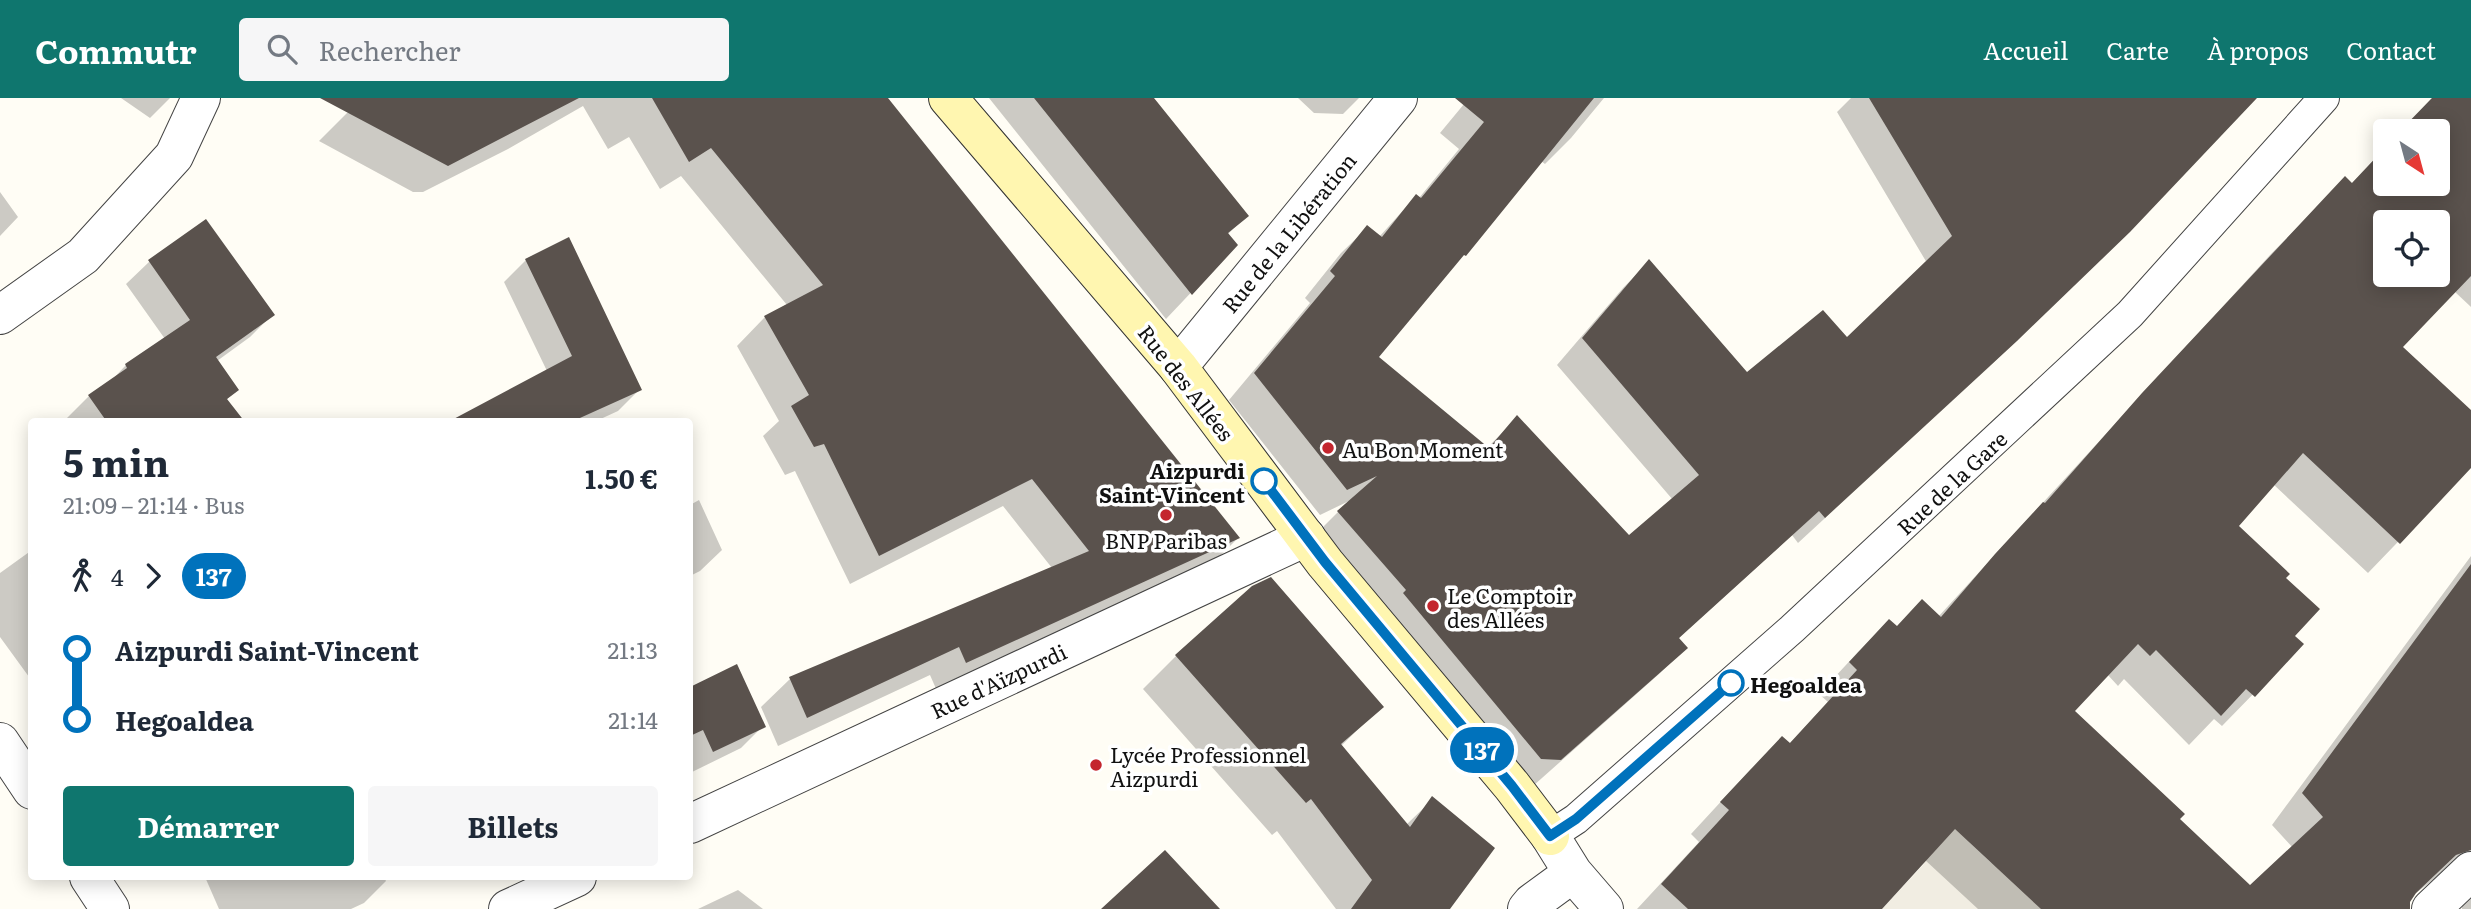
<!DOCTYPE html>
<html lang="fr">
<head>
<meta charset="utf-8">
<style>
	body { margin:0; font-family:Literata,serif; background:#f6f6f7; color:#1f2937; height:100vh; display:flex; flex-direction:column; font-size:26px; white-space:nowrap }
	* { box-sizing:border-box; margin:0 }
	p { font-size:23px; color:#747a83 }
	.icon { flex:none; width:38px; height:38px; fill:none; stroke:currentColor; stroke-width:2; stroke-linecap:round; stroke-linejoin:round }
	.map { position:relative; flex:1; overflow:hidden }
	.panel { position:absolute; left:28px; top:320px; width:665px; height:462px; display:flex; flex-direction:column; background:#fff; border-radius:7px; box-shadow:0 4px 18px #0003 }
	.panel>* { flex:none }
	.badge { padding:0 14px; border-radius:23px; font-size:24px; line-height:46px }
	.needle { width:46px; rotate:144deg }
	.fabs { position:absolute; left:2373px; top:21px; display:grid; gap:14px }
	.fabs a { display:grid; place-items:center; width:77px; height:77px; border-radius:7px; background:#fff; box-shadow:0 4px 18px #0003; font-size:35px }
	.map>.badge { position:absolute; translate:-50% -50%; box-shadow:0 0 0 4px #fff }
	.legs { display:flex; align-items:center; gap:10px; height:77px; padding:0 35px; font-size:23px }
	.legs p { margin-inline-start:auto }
	.headline { display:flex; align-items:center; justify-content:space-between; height:119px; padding:0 35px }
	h1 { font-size:38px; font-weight:700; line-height:52px }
	.button { display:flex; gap:14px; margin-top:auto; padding:14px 35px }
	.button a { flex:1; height:80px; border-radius:7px; background:#0f766e; color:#fff; font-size:28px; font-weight:700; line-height:80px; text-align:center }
	.button a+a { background:#f6f6f7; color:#1f2937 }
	ul { padding:0 35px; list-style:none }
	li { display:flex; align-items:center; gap:24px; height:70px; font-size:26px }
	li i { display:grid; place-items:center; width:10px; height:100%; margin:0 9px; background:currentColor }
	li i::after { content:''; width:18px; height:18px; margin:-9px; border:5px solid; border-radius:50%; background:#fff }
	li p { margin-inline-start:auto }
	li:first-child i { background:linear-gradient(#0000 50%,currentColor 0) }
	li:last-child i { background:linear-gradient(currentColor 50%,#0000 0) }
	header { display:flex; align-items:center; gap:42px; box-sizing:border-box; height:98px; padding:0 35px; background:#0f766e; color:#fff }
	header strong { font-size:33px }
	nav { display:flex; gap:38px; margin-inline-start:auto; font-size:24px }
	.search { width:490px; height:63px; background:#f6f6f7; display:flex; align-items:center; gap:18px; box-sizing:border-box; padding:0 24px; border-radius:7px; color:#747a83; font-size:26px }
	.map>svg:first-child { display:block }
	.plaza { fill:#f1ede2 }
	.shadow { fill:#0003; fill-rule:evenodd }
	.building { fill:#5a524d; fill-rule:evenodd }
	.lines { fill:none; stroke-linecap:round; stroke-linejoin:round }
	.lane-casing { stroke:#444; stroke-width:32 }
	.street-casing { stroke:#444; stroke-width:40 }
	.secondary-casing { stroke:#333; stroke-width:40 }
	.lane { stroke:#fff; stroke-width:30 }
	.street { stroke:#fff; stroke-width:38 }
	.secondary { stroke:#fff6b0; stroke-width:38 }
	.line-1-casing { stroke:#fff; stroke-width:16 }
	.line-1 { stroke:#0072bc; stroke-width:10 }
	.poi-dot { fill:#c4262e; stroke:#fff; stroke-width:2.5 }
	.stop-1-dot { fill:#fff; stroke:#0072bc; stroke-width:3.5 }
	.labels { text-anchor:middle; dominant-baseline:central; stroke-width:7; stroke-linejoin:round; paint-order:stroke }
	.street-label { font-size:21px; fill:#111; stroke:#fff }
	.poi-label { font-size:21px; fill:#111; stroke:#fff; text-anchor:start }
	.stop-label { font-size:21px; font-weight:bold; fill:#111; stroke:#fff; text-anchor:end }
</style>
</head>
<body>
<header>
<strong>Commutr</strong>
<div class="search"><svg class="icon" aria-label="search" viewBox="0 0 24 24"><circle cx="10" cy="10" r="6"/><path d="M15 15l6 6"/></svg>Rechercher</div>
<nav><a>Accueil</a><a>Carte</a><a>À propos</a><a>Contact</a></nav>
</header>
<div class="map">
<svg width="2471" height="811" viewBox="0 0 2471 811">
	<rect width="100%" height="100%" fill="#fffdf5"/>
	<!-- plaza -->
	<path class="plaza" d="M1951,720L1971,746L1990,764L2065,811H1882L1923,767Z"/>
	<!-- shadow -->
	<path class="shadow" d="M121,0H170L150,20Z
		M373,0H885L1238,440L1209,469L937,593L930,577L778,648L761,609L790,581L1052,470L1003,408L850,486L795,373L785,377L763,338L779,323L737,248L765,219L787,207L681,78L660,91L629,39L608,51L583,8L508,51L423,94H413L319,43L347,15Z
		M989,0H1152L1246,118L1228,136L1236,147L1166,221Z
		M1298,0H1359L1343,16L1314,15Z
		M1469,0H1604L1571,40L1545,66L1541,63L1377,259L1487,350L1517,320L1629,440L1673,402L1557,267L1623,190L1649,164L1747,277L1847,242L1927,165L1837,14L1851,0H2255L2102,160L1989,269L1798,445L1792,437L1678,541L1685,550L1659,576L1533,688L1312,440L1349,403L1320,417L1229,302L1310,205L1305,200L1341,155L1368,129L1379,139L1416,98L1419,100L1459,51L1440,35Z
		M2432,0H2471V209L2454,193L2401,249L2471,315V368L2368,475L2273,386L2236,428L2283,481L2293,538L2302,546L2222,628L2214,621L2189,647L2124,581L2118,588L2107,576L2073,613L2177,721L2250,789L2293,750L2272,727L2471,458V811H2462V799L2446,783L2433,782L2412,798L2408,805V811H1978L1925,762L1880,811H1637L1699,744L1691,736L1751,671L1789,646L1828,604L1819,596L1858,554L1889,523L1896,530L1938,519L2270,157L2345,81L2351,86L2385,50V86H2438V33H2401ZM2385,124H2438V177H2385Z
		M0,94L18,119L0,138Z
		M206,124L272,217L250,239L217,263L237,292L226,302L232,324H69L66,321L89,298L111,283L126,267L165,241L126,186L149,164Z
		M526,162L640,291L618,313L594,324H453L547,273L504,184Z
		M699,402L722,452L700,473L690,478V407Z
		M32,452V583L0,539V475Z
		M1253,490L1381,609L1341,648L1406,727L1433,701L1448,811H1336L1277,733L1272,737L1143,591L1176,558Z
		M736,568L763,628L741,650L690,675V591Z
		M205,779H384L386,783L364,805L351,811H219Z
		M738,792L763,811H698Z"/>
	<!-- building -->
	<path class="building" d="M320,0H579L448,68Z
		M652,0H888L1240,440L966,565L959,549L807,620L789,579L1089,453L1032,381L879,458L824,346L814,349L791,308L809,297L764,218L823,187L711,50L689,64Z
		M1034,0H1154L1249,118L1228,135L1238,147L1192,197Z
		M1455,0H1594L1466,158L1464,157L1379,259L1489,350L1517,317L1629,437L1699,377L1582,240L1649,161L1747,274L1823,212L1847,239L1952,138L1869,0H2257L2130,134L2017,243L1825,420L1819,413L1679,540L1688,550L1561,662L1541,661L1403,495L1406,492L1337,413L1377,378L1347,392L1254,275L1335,178L1330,173L1367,127L1382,139L1416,96L1421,100L1484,24Z
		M2432,0H2471V178L2403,249L2471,312V370L2400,446L2303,355L2239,428L2290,476L2286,480L2320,511L2295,538L2304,546L2255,599L2246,591L2221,618L2156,552L2150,558L2138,546L2075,613L2185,716L2180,721L2250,787L2323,719L2302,695L2471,466V752L2456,757L2416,795L2410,804V811H2041L1955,731L1882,811H1688L1661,786L1729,712L1720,704L1782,638L1790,645L1857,572L1849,564L1889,521L1897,528L1922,501L1941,519L1995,456L2043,404L2045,405L2142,295L2345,78L2352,85L2385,50V86H2438V33H2400ZM2385,124H2438V177H2385Z
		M206,121L275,217L216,259L239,292L227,301L245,324H107L88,297L127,270L125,266L190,222L148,162Z
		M569,139L642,292L571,324H448L572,258L525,161Z
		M1271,479L1384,609L1341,646L1410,729L1432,698L1495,750L1450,811H1351L1372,782L1311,701L1306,705L1175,557L1252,488Z
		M737,566L766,629L713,654L703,632L690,638V589Z
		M1165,752L1220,811H1101Z"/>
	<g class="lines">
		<defs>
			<path id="lane" d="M1550,738L1576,721L1792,531L2130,216L2324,0"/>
			<path id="street" d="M0,217L83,158L174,58L201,0
				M1178,269L1398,0
				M0,644L32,692
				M690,726L1306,439
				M1550,738L1573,775L1604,811
				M89,779L110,811
				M508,811L577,779
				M1527,811L1532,805L1573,775
				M2431,811L2471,773"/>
			<path id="secondary" d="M948,0L1178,269L1325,465L1512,688L1550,738"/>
		</defs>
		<!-- lane casing -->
		<use href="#lane" class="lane-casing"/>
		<!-- street casing -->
		<use href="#street" class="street-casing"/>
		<!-- secondary casing -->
		<use href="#secondary" class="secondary-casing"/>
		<!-- lane -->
		<use href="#lane" class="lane"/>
		<!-- street -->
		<use href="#street" class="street"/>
		<!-- secondary -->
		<use href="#secondary" class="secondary"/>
	</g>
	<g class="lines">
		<defs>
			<path id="line-1" d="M1264,383L1325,464L1512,688L1550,738L1576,721L1731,585"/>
		</defs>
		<!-- line-1 casing -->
		<use href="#line-1" class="line-1-casing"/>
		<!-- line-1 -->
		<use href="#line-1" class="line-1"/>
	</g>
	<!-- markers -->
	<g class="poi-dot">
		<circle cx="1328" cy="350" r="7"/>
		<circle cx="1166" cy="417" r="7"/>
		<circle cx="1433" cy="508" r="7"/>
		<circle cx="1096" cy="667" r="7"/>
	</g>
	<g class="stop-1-dot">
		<circle cx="1264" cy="383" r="12"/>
		<circle cx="1731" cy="585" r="12"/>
	</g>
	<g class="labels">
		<!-- street labels -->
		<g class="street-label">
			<text transform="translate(1288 134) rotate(-51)">Rue de la Libération</text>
			<text transform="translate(1187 284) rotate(52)">Rue des Allées</text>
			<text transform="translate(1951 384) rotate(-43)">Rue de la Gare</text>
			<text transform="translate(998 582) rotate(-25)">Rue d'Aïzpurdi</text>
		</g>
		<!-- poi labels -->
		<g class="poi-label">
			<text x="1342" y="350">Au Bon Moment</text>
			<text x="1166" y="441" text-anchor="middle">BNP Paribas</text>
			<text x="1447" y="496">Le Comptoir<tspan x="1447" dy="24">des Allées</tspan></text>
			<text x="1110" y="655">Lycée Professionnel<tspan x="1110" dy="24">Aizpurdi</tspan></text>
		</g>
		<!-- stop labels -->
		<g class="stop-label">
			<text x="1245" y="371">Aizpurdi<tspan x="1245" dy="24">Saint-Vincent</tspan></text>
			<text x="1750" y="585" text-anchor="start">Hegoaldea</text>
		</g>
	</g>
</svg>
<div class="fabs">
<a><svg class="needle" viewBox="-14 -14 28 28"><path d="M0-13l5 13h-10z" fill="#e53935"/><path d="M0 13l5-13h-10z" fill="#747a83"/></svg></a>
<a><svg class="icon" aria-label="locate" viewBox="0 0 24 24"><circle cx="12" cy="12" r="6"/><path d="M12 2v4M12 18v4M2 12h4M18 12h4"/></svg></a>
</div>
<b class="badge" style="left:1482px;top:652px;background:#0072bc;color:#fff">137</b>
<section class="panel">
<div class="headline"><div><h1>5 min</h1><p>21:09 – 21:14 · Bus</p></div><b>1.50 €</b></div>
<div class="legs"><svg class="icon" aria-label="walk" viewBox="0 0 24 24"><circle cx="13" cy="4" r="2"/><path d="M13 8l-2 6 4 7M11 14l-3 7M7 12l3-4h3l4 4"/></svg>4<svg class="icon" aria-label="forward" viewBox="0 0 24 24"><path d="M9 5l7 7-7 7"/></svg><b class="badge" style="background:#0072bc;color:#fff">137</b></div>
<ul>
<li><i style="color:#0072bc"></i><b>Aizpurdi Saint-Vincent</b><p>21:13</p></li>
<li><i style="color:#0072bc"></i><b>Hegoaldea</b><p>21:14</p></li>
</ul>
<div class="button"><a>Démarrer</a><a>Billets</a></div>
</section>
</div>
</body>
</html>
